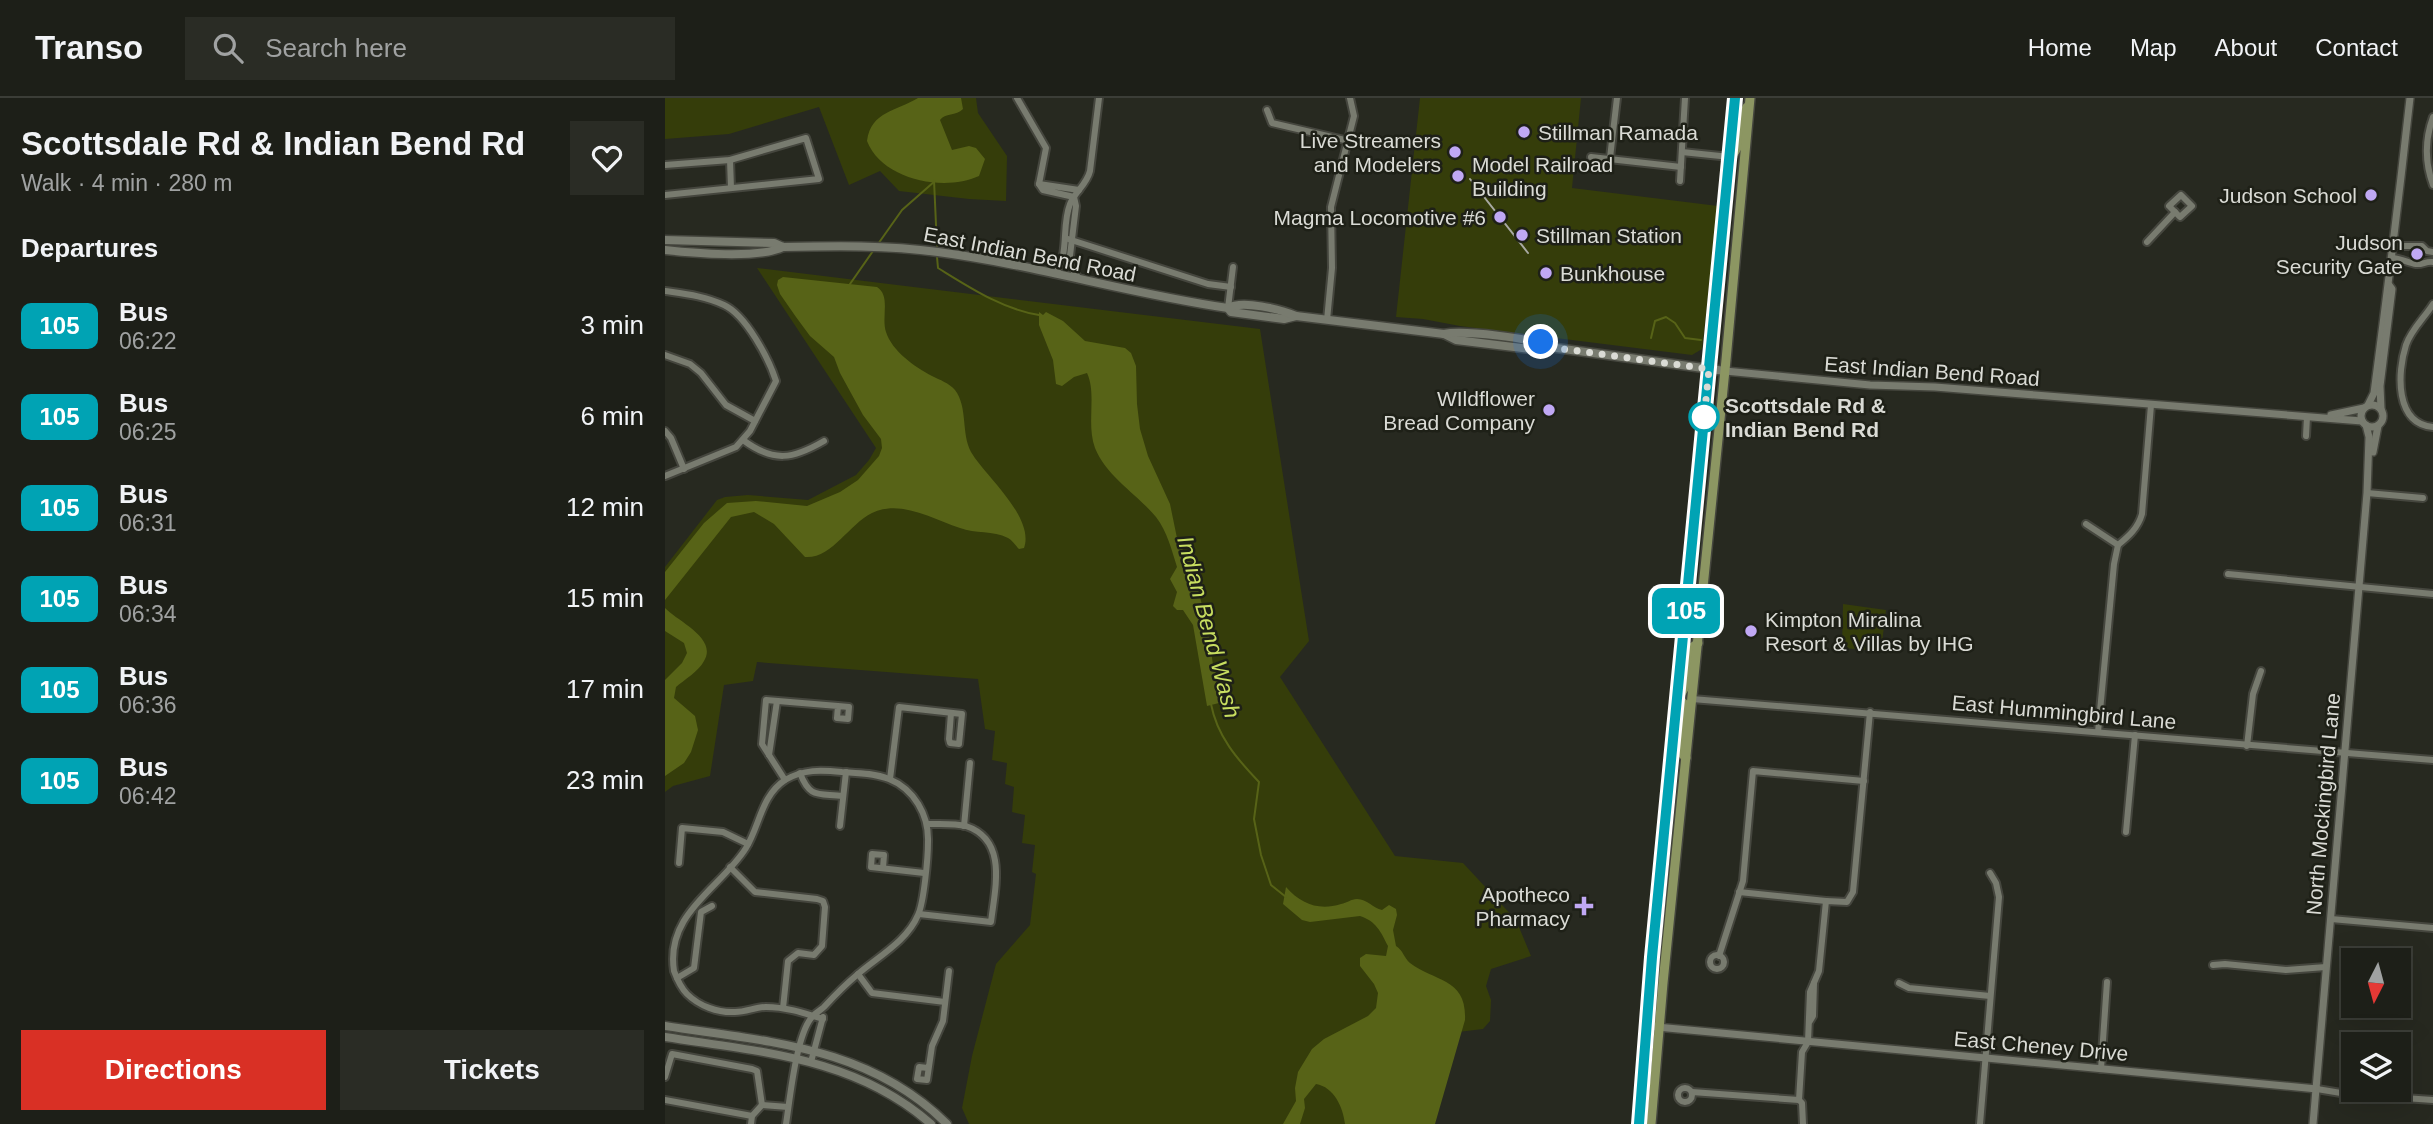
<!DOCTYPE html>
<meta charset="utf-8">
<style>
:root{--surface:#1d1f18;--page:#2a2c25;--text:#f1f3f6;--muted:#a0a2a2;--line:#3b3d37;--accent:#d93025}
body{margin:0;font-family:Helvetica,sans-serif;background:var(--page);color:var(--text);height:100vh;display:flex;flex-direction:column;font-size:26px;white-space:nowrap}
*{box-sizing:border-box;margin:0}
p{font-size:23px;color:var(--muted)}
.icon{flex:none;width:38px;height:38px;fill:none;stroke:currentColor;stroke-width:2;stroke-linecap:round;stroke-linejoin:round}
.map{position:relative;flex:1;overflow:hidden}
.drawer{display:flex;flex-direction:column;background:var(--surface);width:665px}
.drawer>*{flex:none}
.badge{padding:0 14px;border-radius:10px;font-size:24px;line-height:46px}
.needle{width:46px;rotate:186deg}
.fabs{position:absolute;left:1676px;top:850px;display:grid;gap:14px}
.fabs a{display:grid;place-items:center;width:70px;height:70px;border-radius:0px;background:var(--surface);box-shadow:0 7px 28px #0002,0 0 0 2px var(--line);font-size:35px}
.you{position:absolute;width:35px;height:35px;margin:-18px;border:5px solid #fff;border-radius:50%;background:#1a73e8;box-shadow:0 0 0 10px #1a73e833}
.map>.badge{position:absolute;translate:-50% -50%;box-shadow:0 0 0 4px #fff}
h2{padding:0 21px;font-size:26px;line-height:63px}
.round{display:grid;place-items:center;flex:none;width:74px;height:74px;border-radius:0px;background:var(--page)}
.headline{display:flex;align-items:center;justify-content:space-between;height:119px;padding:0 21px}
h1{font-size:33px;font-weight:600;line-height:52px}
.primary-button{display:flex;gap:14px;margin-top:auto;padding:14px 21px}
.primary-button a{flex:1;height:80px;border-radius:0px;background:var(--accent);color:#fff;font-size:28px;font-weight:600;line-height:80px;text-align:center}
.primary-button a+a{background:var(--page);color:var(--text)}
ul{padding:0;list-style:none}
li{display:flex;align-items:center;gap:21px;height:91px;padding:0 21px}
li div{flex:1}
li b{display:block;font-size:26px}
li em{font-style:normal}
li .badge{min-width:77px;font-weight:700;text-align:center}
header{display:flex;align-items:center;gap:42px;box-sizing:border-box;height:98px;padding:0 35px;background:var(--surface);border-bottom:2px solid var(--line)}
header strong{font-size:33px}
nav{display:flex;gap:38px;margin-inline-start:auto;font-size:24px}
.search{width:490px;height:63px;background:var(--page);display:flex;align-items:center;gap:18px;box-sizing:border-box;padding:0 24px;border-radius:0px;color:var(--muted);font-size:26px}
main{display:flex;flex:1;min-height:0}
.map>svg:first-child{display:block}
.green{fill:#353d0a}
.water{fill:#576317}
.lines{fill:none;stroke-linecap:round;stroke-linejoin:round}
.stream{stroke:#576317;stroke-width:2}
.minor-casing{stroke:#45463e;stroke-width:10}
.tertiary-casing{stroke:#45463e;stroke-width:10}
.secondary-casing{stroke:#45463e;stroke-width:11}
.primary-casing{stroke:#45463e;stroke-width:12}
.minor{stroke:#787b6f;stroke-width:6}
.tertiary{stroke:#787b6f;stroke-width:7}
.secondary{stroke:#787b6f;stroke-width:8}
.primary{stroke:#8c9662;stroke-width:9}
.rail{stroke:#a8a9a3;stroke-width:2}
.line-casing{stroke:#fff;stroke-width:16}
.line{stroke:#00a3b4;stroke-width:10}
.walk{stroke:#dadbd5;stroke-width:7;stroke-dasharray:0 12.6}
.poi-dot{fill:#c0a8f4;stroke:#1e2017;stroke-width:2.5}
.stop-dot{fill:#fff;stroke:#00a3b4;stroke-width:3.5}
.labels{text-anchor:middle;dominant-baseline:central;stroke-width:5;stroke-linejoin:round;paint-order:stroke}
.poi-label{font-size:21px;fill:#dadbd5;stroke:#1e2017;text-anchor:end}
.street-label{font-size:21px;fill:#dadbd5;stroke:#1e2017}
.stop-label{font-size:21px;font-weight:bold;fill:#dadbd5;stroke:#1e2017;text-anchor:start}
.water-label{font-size:23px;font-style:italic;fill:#c8de60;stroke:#1e2017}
</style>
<header>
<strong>Transo</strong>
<div class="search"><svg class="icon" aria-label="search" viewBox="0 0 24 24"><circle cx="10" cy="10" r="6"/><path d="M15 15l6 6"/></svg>Search here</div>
<nav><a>Home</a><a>Map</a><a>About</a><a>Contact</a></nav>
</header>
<main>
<section class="drawer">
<div class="headline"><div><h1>Scottsdale Rd &amp; Indian Bend Rd</h1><p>Walk · 4 min · 280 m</p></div><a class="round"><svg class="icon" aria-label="heart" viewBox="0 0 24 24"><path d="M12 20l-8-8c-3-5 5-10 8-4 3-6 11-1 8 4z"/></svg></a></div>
<h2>Departures</h2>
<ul>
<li><span class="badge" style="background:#00a3b4;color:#fff">105</span><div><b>Bus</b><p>06:22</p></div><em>3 min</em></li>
<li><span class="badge" style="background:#00a3b4;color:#fff">105</span><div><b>Bus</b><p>06:25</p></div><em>6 min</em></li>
<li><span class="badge" style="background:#00a3b4;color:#fff">105</span><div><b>Bus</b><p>06:31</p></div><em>12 min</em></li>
<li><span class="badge" style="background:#00a3b4;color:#fff">105</span><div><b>Bus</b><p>06:34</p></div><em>15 min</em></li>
<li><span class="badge" style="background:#00a3b4;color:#fff">105</span><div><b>Bus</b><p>06:36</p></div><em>17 min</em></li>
<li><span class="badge" style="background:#00a3b4;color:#fff">105</span><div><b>Bus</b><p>06:42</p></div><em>23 min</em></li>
</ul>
<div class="primary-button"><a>Directions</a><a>Tickets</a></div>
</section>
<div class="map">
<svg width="1768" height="1026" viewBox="0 0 1768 1026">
<rect width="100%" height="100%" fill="#272920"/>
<g class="green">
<polygon points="0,0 311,0 313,15 342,58 341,103 304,101 234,93 215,73 184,87 154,9 64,36 0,41"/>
<polygon points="755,0 916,0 907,90 1053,108 1037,251 1027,257 795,228 758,221 731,219"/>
<polygon points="92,170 595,231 644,543 615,579 730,758 798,765 851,822 866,858 826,871 821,888 826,902 825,923 818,931 727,942 689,1026 304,1026 297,1010 307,958 331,866 365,827 371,776 367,774 370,747 357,745 360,717 347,714 349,689 340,686 342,665 327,662 330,633 320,631 313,581 92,564 88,583 59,587 45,678 8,688 0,694 0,469 52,402 60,399 83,397 143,402 191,377 204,362 211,350"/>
<polygon points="1178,506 1221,512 1216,553 1177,550"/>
</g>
<g class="water">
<path d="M253,0H296L298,11C291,18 280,15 275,22L287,52L304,48L311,50L320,61L314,78C279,94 217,82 202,43C206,13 232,13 253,0Z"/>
<path d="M118,179L212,189C226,198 216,219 221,234C227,253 250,269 267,278C275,282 284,285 290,292C303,309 296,335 306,354C320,378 370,419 359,450L354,451C350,447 347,442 343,440C328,432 310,436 295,430C267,421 236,401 207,415C184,426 167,461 140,459L109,426L89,414L66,419L0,502V474L39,425L62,405L91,403L142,408L175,394L193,382L214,358L217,350L216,341L198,317L175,275L169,259L145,238L131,219L115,196L112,187L113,182Z"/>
<path d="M374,214L378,217L381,214L398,223L420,243L460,250L466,255L471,268L472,306L475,331L483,358L505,406L512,440L529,475L543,531L548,567L556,589L554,605L542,608L528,527L518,512H512L508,508L512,494L505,481L512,469C507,453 502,433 491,419C472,396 441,378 430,350C421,326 432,296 422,275L409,279L397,288L391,286L388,262L374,227Z"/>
<path d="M0,510C12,523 53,540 39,563C34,573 19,582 11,589L9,600L30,618L33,632L26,654L19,665L0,678V582L17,565L22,555L19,545L0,533Z"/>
<path d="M621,789C636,806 654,813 676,806C682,805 686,801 692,801C702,801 708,810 717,812L724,807L731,811L732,817L728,832L731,848C738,852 739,860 745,865C770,884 802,880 800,922L770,1026H680C678,1009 669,989 651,986L639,1001L640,1010L635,1026H618L631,1003L630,990L633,974L647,951L659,941L703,918L711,910L713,895L709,886L695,868V860L701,856L721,858L723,848C716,834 711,823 695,818L645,824L637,822L618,806Z"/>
</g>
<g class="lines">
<g class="stream">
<polyline points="269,82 272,149"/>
<polyline points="213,146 237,112 270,83"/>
<path d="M272,159L273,170C304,189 337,211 374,217"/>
<polyline points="185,186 208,153"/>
<polyline points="986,240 990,223 1001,219 1010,225 1020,240 1036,242"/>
<path d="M546,606C552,638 572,661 594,684L589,721L596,757L606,787L621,799"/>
</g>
<defs>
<g id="minor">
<polyline points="352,0 381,50 374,86"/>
<polyline points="602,12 607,25 684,43"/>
<path d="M1768,19C1760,41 1760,65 1768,87"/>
<polyline points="1017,54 1065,59"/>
<polyline points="926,59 1016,69"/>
<polyline points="945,60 952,0"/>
<polyline points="65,62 66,90"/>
<polyline points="0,67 65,62 141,40 154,81 0,97"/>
<polyline points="1015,83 1020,0"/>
<polygon points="1516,97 1527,108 1515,119 1504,108"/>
<polyline points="409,99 411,108 404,166 414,181"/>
<polyline points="409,99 378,92 374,86 414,92"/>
<polyline points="400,140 543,186 566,189"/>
<polyline points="1482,144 1510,114"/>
<polyline points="1729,148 1757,148 1762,153 1768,154"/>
<path d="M1728,160C1737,161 1744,165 1751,166C1757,167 1761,163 1768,164"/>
<path d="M390,176C405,156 396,129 405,106C410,94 422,86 425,73L434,0"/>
<path d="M0,193C21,196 40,198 59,207C81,217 104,261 111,283L85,333L71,349L0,378"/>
<path d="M1768,206C1760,219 1746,232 1741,247C1732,275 1730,326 1768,329"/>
<polyline points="563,210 568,169"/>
<polyline points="662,222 667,170 666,109 689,18 685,0"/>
<polyline points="0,257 25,266 36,275 61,307 90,323"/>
<polyline points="0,333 6,340 19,371"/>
<polyline points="1641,338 1642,319"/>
<path d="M78,342C109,365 128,361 159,343"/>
<polyline points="1702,395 1758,400"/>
<polyline points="1421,426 1453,447"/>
<polyline points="1563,476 1768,496"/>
<polyline points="1027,601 1768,662"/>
<path d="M1433,634L1449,466L1453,447C1464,438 1473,430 1477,416L1486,307"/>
<polyline points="1582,648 1588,596 1596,573"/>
<polyline points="104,657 112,603"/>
<path d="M135,675C145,701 153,695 178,698"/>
<polyline points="225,681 234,609 297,616 294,646 285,645 284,641 286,615"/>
<polyline points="120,682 97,646 101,602 173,608 184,609 183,621 172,620 173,608"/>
<polyline points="175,728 181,674"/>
<polyline points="299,728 305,665"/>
<polyline points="1461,734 1470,637"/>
<polyline points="14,765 17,730 58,734 83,746"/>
<polyline points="65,769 90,794 152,801 158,803 160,809 157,848 149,857 133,855 123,863 118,910"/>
<polyline points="218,770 219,757 207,756 206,769 259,775"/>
<polyline points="1074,794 1161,803"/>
<path d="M254,816L326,824C330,790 343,742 301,728C289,725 274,726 262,726"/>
<polyline points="1666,821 1768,830"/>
<circle cx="1052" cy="864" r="7"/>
<polyline points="1054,858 1078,783 1088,673 1199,683"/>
<polyline points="1548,867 1560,866 1621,872 1661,869"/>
<polyline points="193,876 207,895 280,904"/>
<polyline points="12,880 29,870 36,814 47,808"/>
<polyline points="1234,885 1244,890 1325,898"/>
<polyline points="1145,923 1148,918 1149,885"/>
<polyline points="146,964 158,919"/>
<polyline points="263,970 254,969 252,981 262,982 267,948 278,923 284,873"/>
<polyline points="1436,971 1442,884"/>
<polyline points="0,979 7,956 87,971 92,973 97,1007"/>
<circle cx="1020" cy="997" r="7"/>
<polyline points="1652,991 1682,996 1768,1002"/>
<polyline points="1027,994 1134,1002"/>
<polyline points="0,1002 87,1018"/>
<polyline points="97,1007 123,1009"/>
<polyline points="86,1026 87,1018 97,1007"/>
<path d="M121,1026C125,1001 131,937 147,919C150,915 156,912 159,909C170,897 181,886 193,876C214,858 242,843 253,817C259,804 263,759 263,744C264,717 249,691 224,681C209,675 192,675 177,674C156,672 139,671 120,682C96,698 95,727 81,750C56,790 0,815 9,873C12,881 16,890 22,896C34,908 53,915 70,914C81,914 91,909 101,909C121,909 139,915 158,921"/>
<polyline points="1138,1026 1137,1005 1134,1002 1137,954 1143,944 1145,894 1154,873 1161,803 1182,804 1188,794 1205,614"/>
<polyline points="1315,1026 1334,799 1331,785 1325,775"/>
</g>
<g id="tertiary">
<polyline points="1060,273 1205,287 1270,289 1697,323"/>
<circle cx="1707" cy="318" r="11"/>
<path d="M1703,307L1709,295C1722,197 1734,99 1745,0"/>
<polyline points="1716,311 1715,288 1727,191 1724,187"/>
<polyline points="1666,317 1699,310"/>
<polyline points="1708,354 1713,328"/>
<polyline points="981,928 1652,991"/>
<polyline points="1648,1026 1702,395 1704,339 1701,327"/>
</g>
<g id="secondary">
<path d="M0,142L109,145L118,149C170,148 221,147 273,154C371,167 465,196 563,210L566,214L619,221L631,218"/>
<path d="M0,152C27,155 94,161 118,149"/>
<path d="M563,210C577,202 615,211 631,218L779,236L791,242L873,252L884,249L1060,273"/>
<path d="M779,236C797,232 869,240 884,249"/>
<path d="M0,928C104,944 203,948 282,1026"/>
<path d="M0,939C95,954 190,959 266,1026"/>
</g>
<g id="primary">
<path d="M1065,59C1080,46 1073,25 1082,9"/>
<polyline points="1013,599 1019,606 1015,653 1021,660"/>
<path d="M1013,599C1025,587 1024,568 1025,551L1033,545"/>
<polyline points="974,1026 981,928 1070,0"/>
<polyline points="986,1026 998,885 1061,262 1085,0"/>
</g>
</defs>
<use href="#minor" class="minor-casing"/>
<use href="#tertiary" class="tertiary-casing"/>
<use href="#secondary" class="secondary-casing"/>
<use href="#primary" class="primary-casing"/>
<use href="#minor" class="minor"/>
<use href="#tertiary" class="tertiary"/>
<use href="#secondary" class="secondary"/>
<use href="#primary" class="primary"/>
<polyline class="rail" points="805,81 863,155"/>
</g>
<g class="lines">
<defs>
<polyline id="line" points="974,1026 987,859 1070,0"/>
</defs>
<use href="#line" class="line-casing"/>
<use href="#line" class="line"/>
<polyline class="walk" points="876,244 884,249 1044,271 1039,322 1039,319"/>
</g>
<g class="poi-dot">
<circle cx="859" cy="34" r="7"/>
<circle cx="790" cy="54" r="7"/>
<circle cx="793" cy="78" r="7"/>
<circle cx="1706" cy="97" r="7"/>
<circle cx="835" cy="119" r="7"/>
<circle cx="857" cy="137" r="7"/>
<circle cx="1752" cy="156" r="7"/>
<circle cx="881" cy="175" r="7"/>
<circle cx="884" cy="312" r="7"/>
<circle cx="1086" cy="533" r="7"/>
<path d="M915.5 797.5h7v7h7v7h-7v7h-7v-7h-7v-7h7z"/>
</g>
<circle class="stop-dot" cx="1039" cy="319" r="14"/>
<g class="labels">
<g class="poi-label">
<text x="873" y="34" text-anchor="start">Stillman Ramada</text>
<text x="776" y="42">Live Streamers<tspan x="776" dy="24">and Modelers</tspan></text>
<text x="807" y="66" text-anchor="start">Model Railroad<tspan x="807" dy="24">Building</tspan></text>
<text x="1692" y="97">Judson School</text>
<text x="821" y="119">Magma Locomotive #6</text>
<text x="871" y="137" text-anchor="start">Stillman Station</text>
<text x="1738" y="144">Judson<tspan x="1738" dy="24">Security Gate</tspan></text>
<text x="895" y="175" text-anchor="start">Bunkhouse</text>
<text x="870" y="300">WIldflower<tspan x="870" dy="24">Bread Company</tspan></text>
<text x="1100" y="521" text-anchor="start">Kimpton Miralina<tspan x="1100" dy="24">Resort &amp; Villas by IHG</tspan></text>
<text x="905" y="796">Apotheco<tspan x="905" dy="24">Pharmacy</tspan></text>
</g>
<g class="street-label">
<text transform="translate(365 156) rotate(11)">East Indian Bend Road</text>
<text transform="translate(1267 273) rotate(4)">East Indian Bend Road</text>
<text transform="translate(1399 614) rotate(5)">East Hummingbird Lane</text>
<text transform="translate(1658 706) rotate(-85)">North Mockingbird Lane</text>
<text transform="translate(1376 948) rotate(5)">East Cheney Drive</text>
</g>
<g class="stop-label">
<text x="1060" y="307">Scottsdale Rd &amp;<tspan x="1060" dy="24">Indian Bend Rd</tspan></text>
</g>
<g class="water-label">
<text transform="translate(544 529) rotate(75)">Indian Bend Wash</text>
</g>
</g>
</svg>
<div class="fabs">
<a><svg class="needle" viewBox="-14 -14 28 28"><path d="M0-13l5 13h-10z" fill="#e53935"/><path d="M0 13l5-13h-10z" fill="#a0a2a2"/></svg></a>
<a><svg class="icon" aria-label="layers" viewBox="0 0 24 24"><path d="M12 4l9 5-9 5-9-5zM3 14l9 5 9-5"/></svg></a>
</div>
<div class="you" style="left:876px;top:244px"></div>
<b class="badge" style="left:1021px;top:513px;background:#00a3b4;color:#fff">105</b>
</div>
</main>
